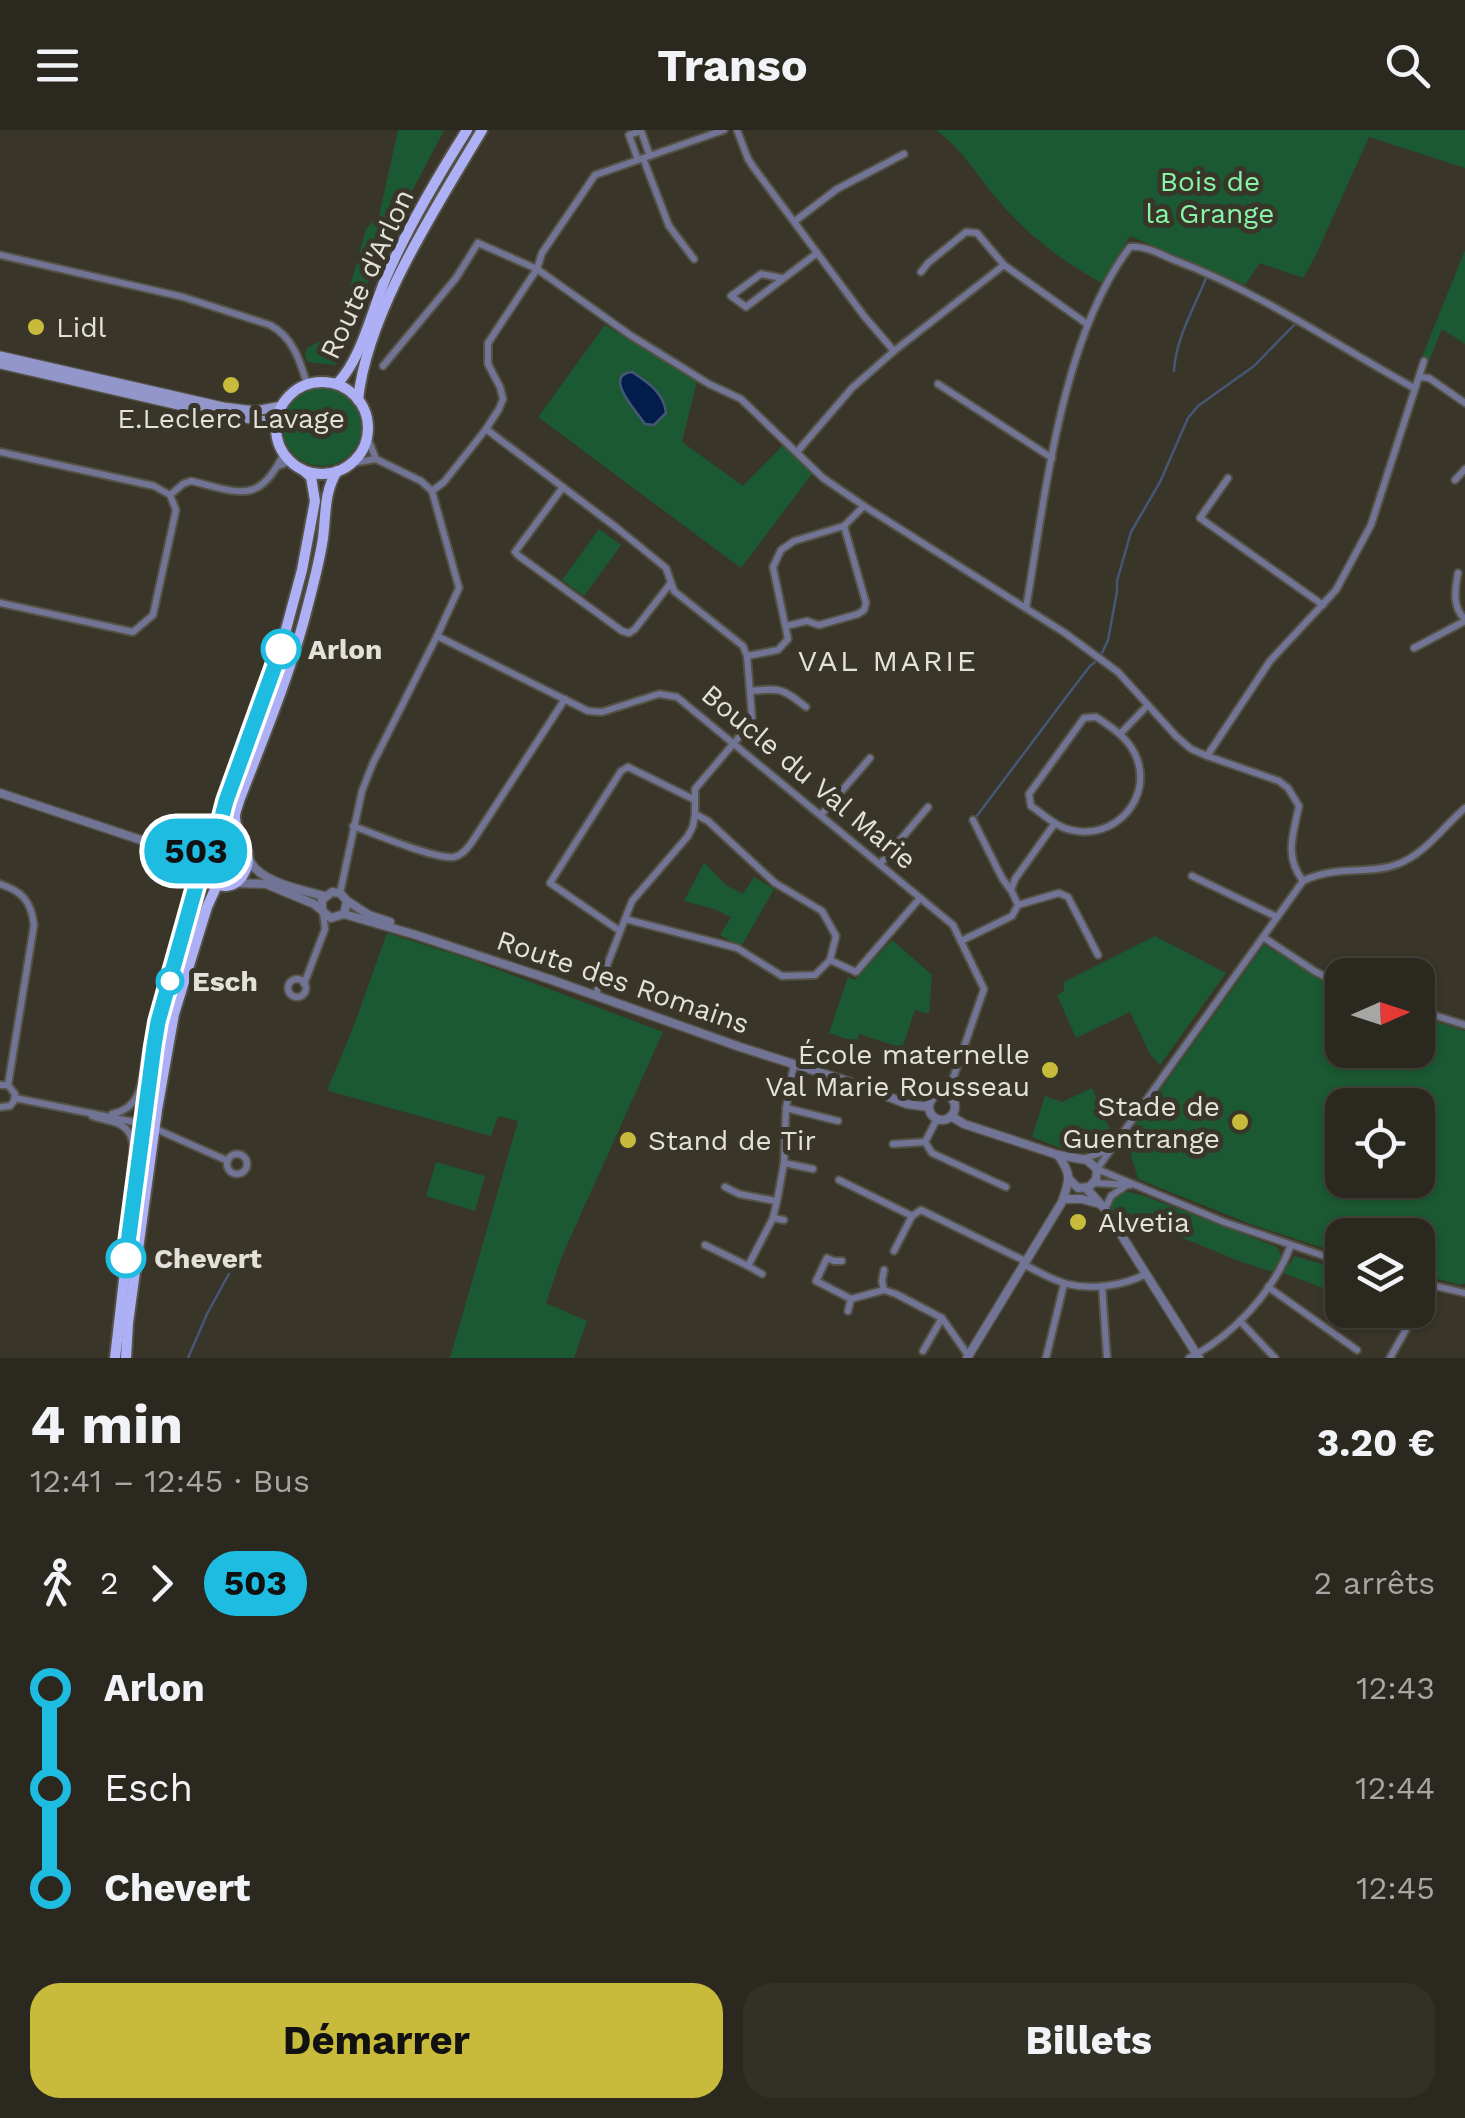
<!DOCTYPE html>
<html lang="fr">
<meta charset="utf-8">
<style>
:root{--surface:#2b281f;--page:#333028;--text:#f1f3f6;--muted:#a6a6a4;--line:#47443d;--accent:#c8bb3b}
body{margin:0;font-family:"Work Sans",sans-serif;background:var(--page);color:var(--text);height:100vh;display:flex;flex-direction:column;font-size:38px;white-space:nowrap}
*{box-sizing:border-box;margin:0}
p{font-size:32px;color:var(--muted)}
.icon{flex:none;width:55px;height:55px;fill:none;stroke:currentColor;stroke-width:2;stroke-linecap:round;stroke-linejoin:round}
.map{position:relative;height:1228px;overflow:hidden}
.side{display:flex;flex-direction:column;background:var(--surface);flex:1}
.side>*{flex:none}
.badge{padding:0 20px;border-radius:32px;font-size:35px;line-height:65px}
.needle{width:65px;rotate:87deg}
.controls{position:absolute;left:1325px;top:828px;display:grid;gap:20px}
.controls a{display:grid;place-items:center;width:110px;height:110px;border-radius:20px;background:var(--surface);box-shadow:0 2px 8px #0004,0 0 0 2px var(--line);font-size:50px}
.map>.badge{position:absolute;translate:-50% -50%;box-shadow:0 0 0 5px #fff}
.legs{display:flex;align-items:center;gap:15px;height:110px;padding:0 30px;font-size:32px}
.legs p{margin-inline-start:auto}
.overview{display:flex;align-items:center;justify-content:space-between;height:170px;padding:0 30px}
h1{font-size:55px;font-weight:700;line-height:75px}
.button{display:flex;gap:20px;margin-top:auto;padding:20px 30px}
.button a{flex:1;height:115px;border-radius:30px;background:var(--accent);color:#111;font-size:40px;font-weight:700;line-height:115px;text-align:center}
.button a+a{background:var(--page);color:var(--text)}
ul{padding:0 30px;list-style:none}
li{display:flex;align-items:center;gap:35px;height:100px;font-size:38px}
li i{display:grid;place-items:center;width:15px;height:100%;margin:0 12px;background:currentColor}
li i::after{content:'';width:25px;height:25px;margin:-12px;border:8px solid;border-radius:50%;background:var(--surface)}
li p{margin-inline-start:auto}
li:first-child i{background:linear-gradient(#0000 50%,currentColor 0)}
li:last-child i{background:linear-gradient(currentColor 50%,#0000 0)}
header{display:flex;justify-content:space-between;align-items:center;height:130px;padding:0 30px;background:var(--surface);font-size:45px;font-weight:700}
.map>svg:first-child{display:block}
.green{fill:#1b5932;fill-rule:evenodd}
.water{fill:#021c4b;stroke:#465776;stroke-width:2.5}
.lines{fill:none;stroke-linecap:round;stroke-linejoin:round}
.stream{stroke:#465776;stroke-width:2.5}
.minor-casing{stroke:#545145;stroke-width:10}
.tertiary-casing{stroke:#545145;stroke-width:11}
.secondary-casing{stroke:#545145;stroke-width:12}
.primary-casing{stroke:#545145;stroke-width:14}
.minor{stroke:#727495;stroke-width:6}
.tertiary{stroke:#727495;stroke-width:8}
.secondary{stroke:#9396cb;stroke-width:9}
.primary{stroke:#adb0f5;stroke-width:10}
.line-1-casing{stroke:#fff;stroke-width:22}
.line-1{stroke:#1fbce1;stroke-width:15}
.poi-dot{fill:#c8bb3b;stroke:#393529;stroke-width:4}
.stop-1-dot{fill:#fff;stroke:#1fbce1;stroke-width:5}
.labels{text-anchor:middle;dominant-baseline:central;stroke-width:10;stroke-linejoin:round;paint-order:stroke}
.park-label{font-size:28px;fill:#87f4a8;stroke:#393529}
.street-label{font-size:28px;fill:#e3e1d9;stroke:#393529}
.poi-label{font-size:28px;fill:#e3e1d9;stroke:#393529;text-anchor:start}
.stop-label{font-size:28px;font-weight:bold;fill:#e3e1d9;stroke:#393529;text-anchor:start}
.neighbourhood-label{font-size:30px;letter-spacing:2.5px;fill:#e3e1d9;stroke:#393529}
</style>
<header><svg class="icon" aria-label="menu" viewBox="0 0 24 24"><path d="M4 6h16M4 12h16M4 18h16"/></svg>Transo<svg class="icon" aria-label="search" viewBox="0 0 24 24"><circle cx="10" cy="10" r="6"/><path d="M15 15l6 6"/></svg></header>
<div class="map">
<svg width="1465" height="1228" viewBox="0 0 1465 1228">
<rect width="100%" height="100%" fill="#393529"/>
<g class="green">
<polygon points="398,0 444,0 384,115 343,211 336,235 307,232 305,224 307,218 329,206 342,185 366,99 379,86"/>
<path d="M936,0H1465V38L1369,7L1315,127L1303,148L1260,133L1245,155L1130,106L1102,153C1063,132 1026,104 998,70C977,45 963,20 936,0Z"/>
<polygon points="1465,120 1465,214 1442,199 1426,238 1420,232"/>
<polygon points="605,195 697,251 682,312 743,356 783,315 812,344 741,438 538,287"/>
<circle cx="322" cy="296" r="40"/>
<polygon points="599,399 621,415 584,466 562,450"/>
<circle cx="222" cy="729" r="22"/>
<polygon points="704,733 726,755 743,764 754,747 774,759 741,817 720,805 731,787 714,779 684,771"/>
<polygon points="387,803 467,828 663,902 562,1126 546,1173 587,1191 574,1228 450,1228 518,991 498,986 491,1006 329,961 328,958 355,893"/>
<polygon points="1155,806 1226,843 1160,935 1150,924 1130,882 1076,908 1057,865 1064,861 1064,852"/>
<polygon points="892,810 932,845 929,884 915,880 902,918 859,904 856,912 829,903 848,847 855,850"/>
<path d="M1264,815L1342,861V920H1418V886L1465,901V1153L1461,1155L1418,1144V1105H1342V1124L1253,1095L1138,1049L1126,1008ZM1342,975H1418V1050H1342Z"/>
<path d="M1092,958L1112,1004C1084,1033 1065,1019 1032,1007L1045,966L1062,972Z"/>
<polygon points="436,1032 485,1046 475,1081 426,1066"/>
<polygon points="1128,1062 1142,1065 1277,1117 1281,1126 1273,1142 1239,1131 1129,1086 1121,1092 1112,1079 1111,1070 1120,1063"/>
<polygon points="1295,1126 1342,1140 1342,1165 1283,1143"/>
</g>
<path class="water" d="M632,242C647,252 664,262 666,283L654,295L645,294C637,282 602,245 632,242Z"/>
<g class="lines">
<g class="stream">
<path d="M1174,241C1176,207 1194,179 1206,148"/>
<polyline points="1102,523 1108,510 1117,462 1117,451 1131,402 1160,352 1188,288 1198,276 1254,236 1294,195"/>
<polyline points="976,687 1070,562 1090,536 1095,532"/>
<polyline points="188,1228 207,1184 237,1129"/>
</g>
<defs>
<g id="minor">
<polyline points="737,0 748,29 754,38 864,186 894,221"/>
<polyline points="643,28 669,96 694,129"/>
<polyline points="638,30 629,5 641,1 650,26"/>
<polyline points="795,91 837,59 904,24"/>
<path d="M0,125L183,167L270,195C293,207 300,231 307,254"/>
<polyline points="921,142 928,133 966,102 977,103 1004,135 1087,194"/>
<polyline points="782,148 761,144 731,166 746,177 817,123"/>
<path d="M383,236L456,148L478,113L537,139L630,205L709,254L741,269L823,348L864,376L1065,503L1118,542L1176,606L1191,619L1207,626L1279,651L1288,658L1299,676C1293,705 1284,726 1303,751"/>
<polyline points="1419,247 1429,248 1465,273"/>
<polyline points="938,254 1052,328"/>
<polyline points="486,299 617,398 666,438 674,461 743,516 747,526 752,587 750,594 695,659 695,684 693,696 688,706 632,771 595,866"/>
<polyline points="367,307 376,329"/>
<polyline points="0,322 154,356 170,365 176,380 153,485 133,502 0,473"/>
<polyline points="797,322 852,258 894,221 1004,135"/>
<polyline points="278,336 291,331"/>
<polyline points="1228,348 1200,388 1323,475"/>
<polyline points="1455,350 1465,339"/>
<polyline points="563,357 515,422 519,426 622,501 629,503 635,499 670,454"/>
<polyline points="432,361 444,352 486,299 499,279 503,269 500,257 488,234 488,213 537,139 542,123 595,45 724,0"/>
<path d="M170,365L183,354L191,351C239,362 259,376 284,323"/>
<path d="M1458,443C1455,459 1452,478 1465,489"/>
<path d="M1026,478C1045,368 1061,207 1130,117C1144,115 1160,124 1174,130C1260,162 1334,214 1414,258"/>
<polyline points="786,496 807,491 819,495 858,484 864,480 866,473 844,396"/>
<polyline points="437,506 588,581 602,582 659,564 677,567 953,795 984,859 947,966"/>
<polyline points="1414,518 1465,491"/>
<polyline points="747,526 778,520 788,509 773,437 781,420 794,411 844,396 864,376"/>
<path d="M750,561C781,558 782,558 806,577"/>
<path d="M1096,587C1111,597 1127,607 1135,624C1155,667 1115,711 1071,700C1056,697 1043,684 1031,676L1029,664L1084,588Z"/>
<polyline points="1120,604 1148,575"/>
<polyline points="1207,626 1270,531 1336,460 1371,395 1424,231"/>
<polyline points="821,685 870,628"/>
<polyline points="973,690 1002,748 1010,759"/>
<path d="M353,696C373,703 436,730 454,727C463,725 467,718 472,712L565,569"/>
<polyline points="880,734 928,677"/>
<polyline points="1192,746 1277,787"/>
<path d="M0,754C22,761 31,771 34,795L8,955"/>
<polyline points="340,763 362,661 373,633 437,506 459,458 432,361 421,351 376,329 352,333"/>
<polyline points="1018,775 1059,763 1068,767 1098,825"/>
<polyline points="625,789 737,818 782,846 815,845 830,830 836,806 822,781 775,753 708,691 695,684"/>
<polyline points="620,801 550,753 621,641 628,637 693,669"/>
<polyline points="1263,807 1316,842 1342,855"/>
<polyline points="961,811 1012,786 1018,775 1011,760 1015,749 1055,693"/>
<polyline points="830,830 856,842 920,768"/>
<circle cx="297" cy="858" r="9"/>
<polyline points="304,854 325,799 323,782"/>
<polyline points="1418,880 1465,895"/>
<polyline points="0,955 8,955 15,964 14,971 10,976 0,977"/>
<polyline points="15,968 144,994"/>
<polyline points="786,978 838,991"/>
<path d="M112,984C155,975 136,926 156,896"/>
<path d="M92,986C100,989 109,990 117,993C141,1003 131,1028 131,1047"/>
<polyline points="156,999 228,1031"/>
<polyline points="925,1012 932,1023 1006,1057"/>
<polyline points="893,1014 925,1012 937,989"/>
<circle cx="237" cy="1034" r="10"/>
<polyline points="1083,1029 1109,1020"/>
<polyline points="784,1033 813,1039"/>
<polyline points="839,1050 912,1086"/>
<polyline points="1094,1053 1130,1055"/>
<polyline points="725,1057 739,1064 776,1071"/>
<polyline points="1105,1079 1111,1066 1127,1055"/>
<polyline points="773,1088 784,1090"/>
<polyline points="705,1115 748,1136 773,1088 777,1071 784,1033 786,978 794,934"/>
<polyline points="894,1121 912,1086 921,1080 1025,1131"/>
<polyline points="842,1131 834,1131 827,1128 816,1151 851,1169 884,1160"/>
<path d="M1342,1132L1224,1092L1097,1039L1303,751C1334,735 1369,745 1398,734C1425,724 1443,697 1465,678"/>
<path d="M1023,1134C1037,1141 1052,1150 1067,1154C1092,1160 1123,1156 1146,1144"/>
<polyline points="748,1136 762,1144"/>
<polyline points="884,1140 882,1151 884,1160 896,1164 942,1188 968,1225"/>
<polyline points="1418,1152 1465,1163"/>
<polyline points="1102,1156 1107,1228"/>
<polyline points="1268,1157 1357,1220"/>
<polyline points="1418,1178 1426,1154"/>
<polyline points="848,1181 851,1169"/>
<polyline points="1240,1191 1275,1228"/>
<polyline points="923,1221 942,1188"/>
<polyline points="1046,1228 1064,1154"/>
<path d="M1189,1228C1233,1206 1274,1161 1291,1115"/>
<polyline points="1390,1228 1417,1180"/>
</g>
<g id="tertiary">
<polyline points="0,663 195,728"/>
<polyline points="172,717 199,714"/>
<path d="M250,731C260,752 302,760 324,766"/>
<polyline points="237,753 266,754 314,774 331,788 344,784 347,771 340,763 332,762 322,770 322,779"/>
<polyline points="349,772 369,785 390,792"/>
<polyline points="344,784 416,805 552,850 740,917 847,951 907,974 929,977"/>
<circle cx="942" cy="977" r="13"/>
<polyline points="951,986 964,994 1058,1025 1087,1030 1097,1039 1096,1050 1089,1057 1078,1058 1070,1050"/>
<polyline points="1086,1058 1105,1079 1199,1228"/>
<polyline points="1067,1069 1082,1069 1100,1074"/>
<path d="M967,1228L1062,1072C1070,1049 1072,1045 1058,1025"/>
</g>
<g id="secondary">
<polyline points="0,226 223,277 255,281 282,276"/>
<polyline points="0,234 222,285 266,291 277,297"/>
</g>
<g id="primary">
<circle cx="322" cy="298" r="46"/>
<path d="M337,254C363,227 372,178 388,143C410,93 438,46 467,0"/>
<path d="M358,270C367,182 437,76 482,0"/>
<polyline points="217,702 226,671 281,518 302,440 315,371 311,347 303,340"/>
<path d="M241,711C232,704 223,700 212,705C164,725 228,785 246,739C254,720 234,705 235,686C235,681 238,676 239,671C262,611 287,552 304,490C311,463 319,435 323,408C326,384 324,362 337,341"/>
<polyline points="115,1228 142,993 154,916 199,742"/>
<polyline points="126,1228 128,1193 157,980 174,884 207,777 217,755"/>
</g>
</defs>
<use href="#minor" class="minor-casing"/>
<use href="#tertiary" class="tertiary-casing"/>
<use href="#secondary" class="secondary-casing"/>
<use href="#primary" class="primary-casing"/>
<use href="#minor" class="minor"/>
<use href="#tertiary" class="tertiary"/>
<use href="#secondary" class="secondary"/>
<use href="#primary" class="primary"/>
</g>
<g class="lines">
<defs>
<polyline id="line-1" points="126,1128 154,916 158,892 198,749 196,721 207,706 218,702 226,671 281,519"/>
</defs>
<use href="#line-1" class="line-1-casing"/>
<use href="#line-1" class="line-1"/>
</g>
<g class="poi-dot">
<circle cx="36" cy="197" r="10"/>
<circle cx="231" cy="255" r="10"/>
<circle cx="1050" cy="940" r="10"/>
<circle cx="1240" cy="992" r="10"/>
<circle cx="628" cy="1010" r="10"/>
<circle cx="1078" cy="1092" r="10"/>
</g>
<g class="stop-1-dot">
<circle cx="281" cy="519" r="18"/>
<circle cx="170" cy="851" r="12"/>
<circle cx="126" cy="1128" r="18"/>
</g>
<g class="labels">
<g class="park-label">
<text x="1210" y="51">Bois de<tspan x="1210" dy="32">la Grange</tspan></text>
</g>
<g class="street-label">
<text transform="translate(367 144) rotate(-65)">Route d'Arlon</text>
<text transform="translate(809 647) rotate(40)">Boucle du Val Marie</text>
<text transform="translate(623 852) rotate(19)">Route des Romains</text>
</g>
<g class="poi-label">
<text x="56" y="197">Lidl</text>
<text x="231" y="288" text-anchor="middle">E.Leclerc Lavage</text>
<text x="1030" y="924" text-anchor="end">École maternelle<tspan x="1030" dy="32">Val Marie Rousseau</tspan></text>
<text x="1220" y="976" text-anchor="end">Stade de<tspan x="1220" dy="32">Guentrange</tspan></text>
<text x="648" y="1010">Stand de Tir</text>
<text x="1098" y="1092">Alvetia</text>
</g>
<g class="stop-label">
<text x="308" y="519">Arlon</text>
<text x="192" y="851">Esch</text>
<text x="154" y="1128">Chevert</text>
</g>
<g class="neighbourhood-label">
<text x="888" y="530">VAL MARIE</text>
</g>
</g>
</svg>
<div class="controls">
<a><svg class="needle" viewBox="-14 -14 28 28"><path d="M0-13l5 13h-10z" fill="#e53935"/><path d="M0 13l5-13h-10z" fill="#a6a6a4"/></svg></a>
<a><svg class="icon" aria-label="locate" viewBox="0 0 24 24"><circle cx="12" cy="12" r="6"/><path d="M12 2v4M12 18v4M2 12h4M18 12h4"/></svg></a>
<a><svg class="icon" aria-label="layers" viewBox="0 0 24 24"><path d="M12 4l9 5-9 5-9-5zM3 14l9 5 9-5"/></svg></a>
</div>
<b class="badge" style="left:196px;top:721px;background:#1fbce1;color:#111">503</b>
</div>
<section class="side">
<div class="overview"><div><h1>4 min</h1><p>12:41 – 12:45 · Bus</p></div><b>3.20 €</b></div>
<div class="legs"><svg class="icon" aria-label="walk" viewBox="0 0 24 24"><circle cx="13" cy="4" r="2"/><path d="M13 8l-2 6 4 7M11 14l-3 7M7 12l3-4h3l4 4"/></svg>2<svg class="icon" aria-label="forward" viewBox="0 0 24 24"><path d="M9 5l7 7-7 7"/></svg><b class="badge" style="background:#1fbce1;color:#111">503</b><p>2 arrêts</p></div>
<ul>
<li><i style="color:#1fbce1"></i><b>Arlon</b><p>12:43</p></li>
<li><i style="color:#1fbce1"></i><span>Esch</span><p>12:44</p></li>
<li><i style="color:#1fbce1"></i><b>Chevert</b><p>12:45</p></li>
</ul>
<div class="button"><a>Démarrer</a><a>Billets</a></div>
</section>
